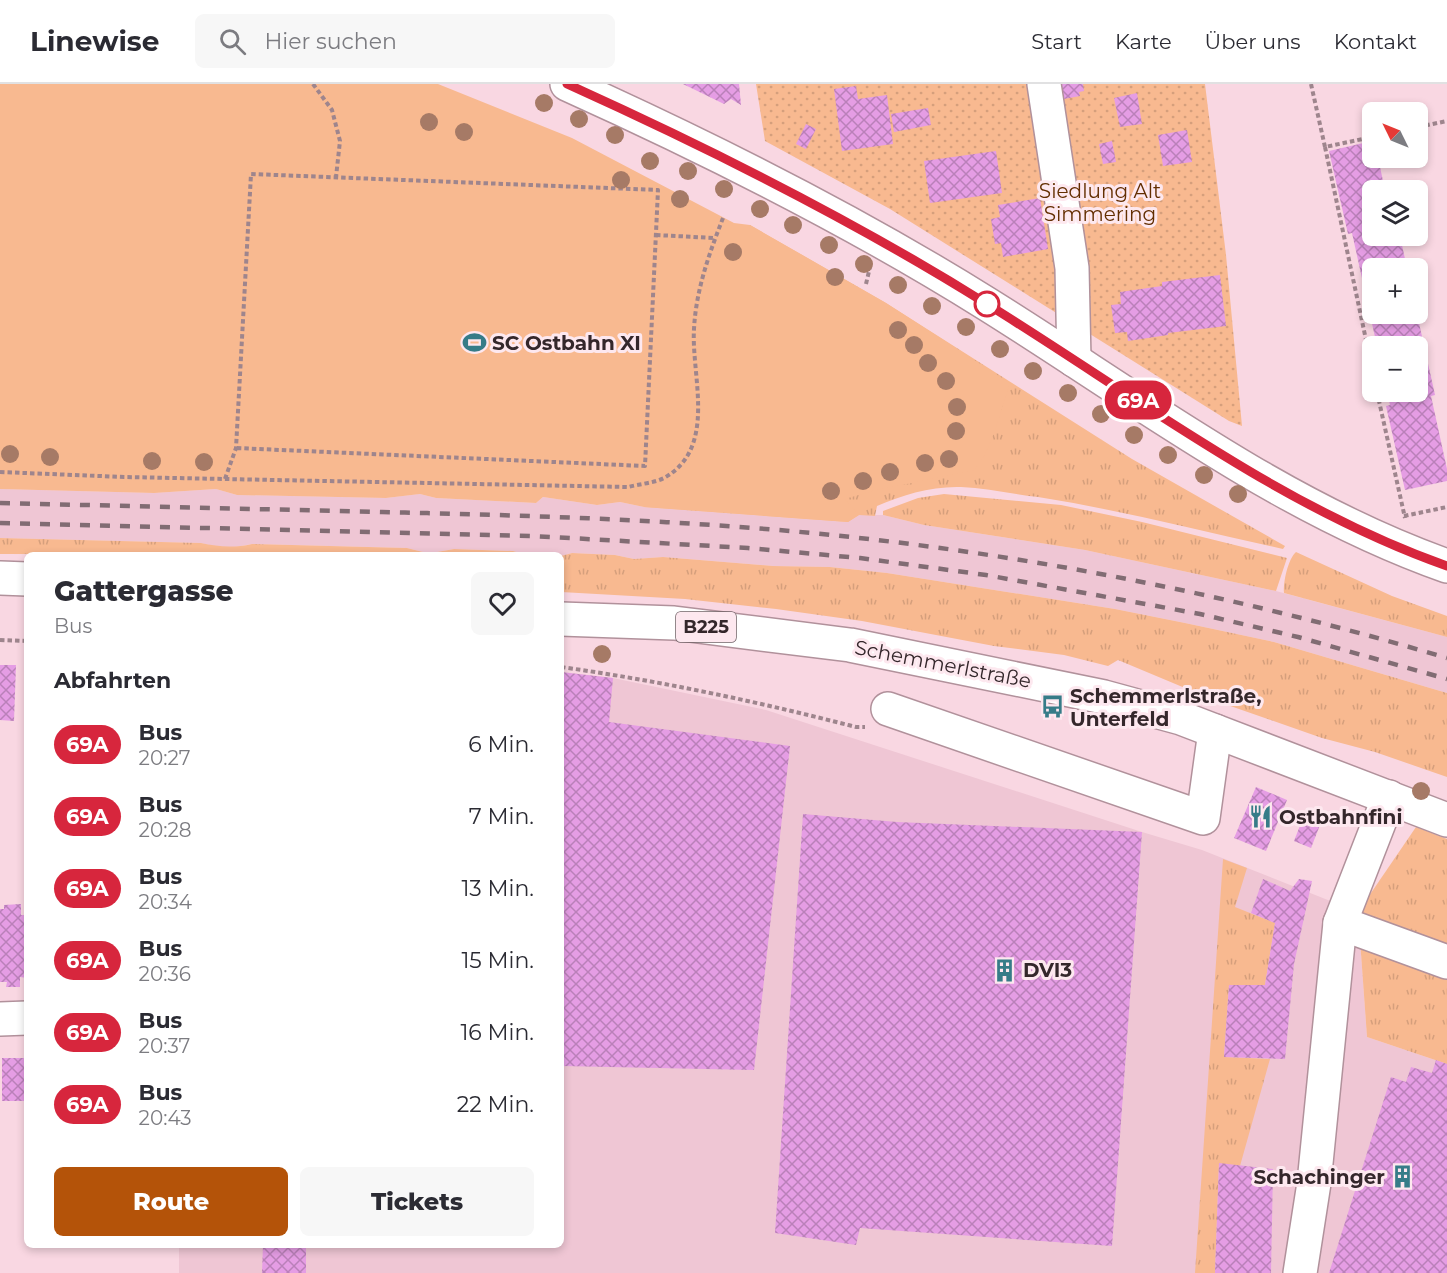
<!DOCTYPE html>
<html lang="de">
<meta charset="utf-8">
<style>
:root{--surface:#fff;--page:#f7f7f7;--text:#2b2b33;--muted:#7c7c81;--line:#e1e1e2;--accent:#b45309}
body{margin:0;font-family:Montserrat,sans-serif;background:var(--page);color:var(--text);height:100vh;display:flex;flex-direction:column;font-size:22px;white-space:nowrap}
*{box-sizing:border-box;margin:0}
p{font-size:20px;color:var(--muted)}
.icon{flex:none;width:33px;height:33px;fill:none;stroke:currentColor;stroke-width:2;stroke-linecap:round;stroke-linejoin:round}
.map{position:relative;flex:1;overflow:hidden}
.details{position:absolute;left:24px;top:468px;width:540px;height:696px;display:flex;flex-direction:column;background:var(--surface);border-radius:9px;box-shadow:0 3px 9px #0003}
.details>*{flex:none}
.badge{padding:0 12px;border-radius:20px;font-size:21px;line-height:39px}
.needle{width:39px;rotate:313deg}
.controls{position:absolute;left:1362px;top:18px;display:grid;gap:12px}
.controls a{display:grid;place-items:center;width:66px;height:66px;border-radius:9px;background:var(--surface);box-shadow:0 3px 9px #0003;font-size:30px}
.map>.badge{position:absolute;translate:-50% -50%;box-shadow:0 0 0 3px #fff}
h2{padding:0 30px;font-size:22px;line-height:54px}
.round{display:grid;place-items:center;flex:none;width:63px;height:63px;border-radius:9px;background:var(--page)}
.summary{display:flex;align-items:center;justify-content:space-between;height:102px;padding:0 30px}
h1{font-size:28px;font-weight:800;line-height:45px}
.cta{display:flex;gap:12px;margin-top:auto;padding:12px 30px}
.cta a{flex:1;height:69px;border-radius:9px;background:var(--accent);color:#fff;font-size:24px;font-weight:800;line-height:69px;text-align:center}
.cta a+a{background:var(--page);color:var(--text)}
ul{padding:0;list-style:none}
li{display:flex;align-items:center;gap:18px;height:72px;padding:0 30px}
li div{flex:1}
li b{display:block;font-size:22px}
li em{font-style:normal}
li .badge{min-width:66px;font-weight:700;text-align:center}
header{display:flex;align-items:center;gap:36px;box-sizing:border-box;height:84px;padding:0 30px;background:var(--surface);border-bottom:2px solid var(--line)}
header strong{font-size:28px}
nav{display:flex;gap:33px;margin-inline-start:auto;font-size:21px}
.search{width:420px;height:54px;background:var(--page);display:flex;align-items:center;gap:15px;box-sizing:border-box;padding:0 21px;border-radius:9px;color:var(--muted);font-size:22px}
.map>svg:first-child{display:block}
.built{fill:#efc6d4}
.grass{fill:url(#grass-tufts)}
.garden{fill:url(#garden-dots)}
.pitch{fill:#f8b990}
.building{fill:url(#building-cross-hatch)}
.lines{fill:none;stroke-linecap:round;stroke-linejoin:round}
.minor-casing{stroke:#b1919b;stroke-width:36}
.major-casing{stroke:#b1919b;stroke-width:36}
.path{stroke:#9e858d;stroke-width:4;stroke-dasharray:4.5 3;stroke-linecap:butt}
.minor{stroke:#fff;stroke-width:33}
.major{stroke:#fff;stroke-width:33}
.rail{stroke:#816c73;stroke-width:4.5;stroke-dasharray:10 10;stroke-linecap:butt}
.tree{fill:#a67a66}
.line-casing{stroke:#fff;stroke-width:14}
.line{stroke:#d7263d;stroke-width:9}
.stop-dot{fill:#fff;stroke:#d7263d;stroke-width:3}
.labels{text-anchor:middle;dominant-baseline:central;stroke-width:6;stroke-linejoin:round;paint-order:stroke}
.shield{fill:#fde8ef;stroke:#706166;stroke-width:1.5}
.shield-label{font-size:18px;font-weight:bold;fill:#34272b}
.park-label{font-size:20px;fill:#632e00;stroke:#fde8ef}
.poi-label{font-size:20px;font-weight:bold;fill:#34272b;stroke:#fde8ef;text-anchor:start}
.street-label{font-size:20px;fill:#34272b;stroke:#fde8ef}
</style>
<header>
<strong>Linewise</strong>
<div class="search"><svg class="icon" aria-label="search" viewBox="0 0 24 24"><circle cx="10" cy="10" r="6"/><path d="M15 15l6 6"/></svg>Hier suchen</div>
<nav><a>Start</a><a>Karte</a><a>Über uns</a><a>Kontakt</a></nav>
</header>
<div class="map">
<svg width="1447" height="1189" viewBox="0 0 1447 1189">
<defs>
<pattern id="grass-tufts" width="24" height="20" patternUnits="userSpaceOnUse" patternTransform="scale(1.5)"><rect width="24" height="20" fill="#f8b990"/><path d="M3 7l-1-3M5 7V3M7 7l1-3M15 17l-1-3M17 17v-4M19 17l1-3" fill="none" stroke="#d59f7c"/></pattern>
<pattern id="garden-dots" width="8" height="8" patternUnits="userSpaceOnUse" patternTransform="scale(1.5)"><rect width="8" height="8" fill="#f8b990"/><path d="M2 2h.1M6 6h.1" fill="none" stroke="#d59f7c" stroke-width="1.8" stroke-linecap="round"/></pattern>
<pattern id="building-cross-hatch" width="8" height="8" patternUnits="userSpaceOnUse" patternTransform="scale(1.5)"><rect width="8" height="8" fill="#e59de4"/><path d="M0 0l8 8M0 8l8-8" fill="none" stroke="#ba80b9"/></pattern>
</defs>
<rect width="100%" height="100%" fill="#f9d7e2"/>
<g class="built">
<polygon points="0,405 154,409 216,405 237,411 386,414 420,410 436,414 536,419 543,413 597,421 620,418 644,423 848,438 859,431 883,431 924,441 1085,466 1276,507 1447,553 1447,609 1274,558 1185,539 1115,525 887,489 830,483 773,482 663,473 634,475 615,471 572,469 561,472 527,471 513,467 454,465 437,468 423,468 407,464 252,460 235,463 218,463 201,459 0,454"/>
<polygon points="561,588 613,594 766,626 1142,748 1202,766 1358,828 1367,953 1447,980 1447,1189 179,1189 179,1161 561,1161"/>
</g>
<g class="grass">
<path d="M750,141L886,219L1132,375L1285,462L1283,465C1201,447 1120,426 1038,413C1012,410 986,404 961,403C932,402 902,411 877,422L875,432L859,431L848,438L644,423Z"/>
<polygon points="944,410 1061,421 1142,438 1287,474 1276,507 1085,466 924,441 883,431 883,427 918,414"/>
<path d="M0,454L201,459C219,463 234,464 252,460L407,464L423,468H437L454,465L513,467L527,471L0,470Z"/>
<path d="M1296,468L1392,512L1447,532V553L1284,509C1283,498 1288,475 1296,468Z"/>
<polygon points="572,469 615,471 634,475 663,473 773,482 830,483 887,489 1115,525 1185,539 1274,558 1447,609 1447,693 1375,668 1322,654 1216,617 1118,576 1108,582 1064,571 994,562 862,537 776,525 685,515 561,508 561,472"/>
<polygon points="1416,743 1447,755 1447,980 1367,953 1358,828"/>
<polygon points="1223,775 1247,784 1235,823 1275,839 1265,901 1229,901 1224,973 1270,975 1240,1082 1219,1080 1215,1189 1195,1189"/>
</g>
<polygon class="garden" points="756,0 1205,0 1226,171 1242,342 1229,337 890,125 765,57"/>
<path class="pitch" d="M0,0H438L572,54L734,139L750,141L886,219L1010,299C1003,320 989,376 972,387L872,407L845,415L859,431L848,438L644,423L620,418L597,421L543,413L536,419L436,414L420,410L386,414L237,411L216,405L154,409L0,405Z"/>
<g class="building">
<polygon points="683,0 739,0 741,21 731,15 724,20"/>
<polygon points="1056,0 1083,0 1084,7 1079,8 1080,12 1064,15 1063,10 1058,10"/>
<polygon points="856,2 858,15 887,11 893,60 842,67 834,5"/>
<polygon points="1137,9 1142,40 1120,43 1114,14"/>
<polygon points="928,24 931,41 894,48 891,30"/>
<polygon points="806,40 816,45 806,65 796,60"/>
<polygon points="1187,46 1192,78 1163,82 1158,51"/>
<polygon points="1112,57 1116,78 1103,80 1099,60"/>
<polygon points="1372,57 1372,74 1378,74 1385,106 1372,106 1372,152 1400,152 1407,184 1372,184 1372,230 1417,230 1435,311 1431,312 1447,385 1447,397 1405,406 1386,322 1390,321 1387,308 1418,308 1418,262 1377,262 1352,149 1348,150 1329,67"/>
<polygon points="996,67 1002,109 930,119 924,77"/>
<polygon points="1040,114 1048,165 1003,173 1001,159 995,160 991,135 1000,133 998,121"/>
<polygon points="1220,191 1226,242 1168,249 1168,251 1128,257 1127,248 1115,249 1111,221 1121,220 1120,208 1162,202 1162,198"/>
<polygon points="0,581 16,581 14,637 0,636"/>
<polygon points="561,588 613,594 609,638 790,662 754,986 561,982"/>
<polygon points="1256,703 1287,716 1266,767 1234,754"/>
<polygon points="803,730 897,738 1142,748 1112,1162 860,1144 856,1161 775,1149"/>
<polygon points="1303,734 1320,741 1311,764 1294,757"/>
<polygon points="1263,795 1290,807 1299,795 1312,797 1294,880 1285,975 1224,973 1229,901 1265,901 1275,839 1251,829"/>
<polygon points="21,820 21,831 27,831 27,894 20,893 20,903 6,903 7,898 0,898 0,825 4,825 4,821"/>
<rect x="2" y="974" width="25" height="43"/>
<polygon points="1436,976 1447,980 1447,1189 1329,1189 1391,993 1406,998 1411,983 1432,989"/>
<polygon points="1219,1079 1273,1085 1271,1189 1215,1189"/>
<polygon points="263,1161 306,1161 306,1189 262,1189"/>
</g>
<g class="lines">
<defs>
<g id="minor">
<path d="M567,0C711,65 853,136 987,220C1136,313 1280,423 1447,482"/>
<polyline points="1044,0 1072,184 1074,276"/>
<polyline points="888,625 1203,734 1215,647"/>
<polyline points="1340,839 1447,878"/>
<polyline points="0,935 27,934"/>
<polyline points="1300,1189 1314,1099 1340,839 1389,713"/>
</g>
<g id="major">
<polyline points="0,494 27,495"/>
<polyline points="561,535 674,539 850,561 1104,613 1181,634 1447,736"/>
</g>
</defs>
<use href="#minor" class="minor-casing"/>
<use href="#major" class="major-casing"/>
<g class="path">
<polyline points="313,0 332,26 340,57 336,93"/>
<polyline points="1311,0 1325,63 1372,53"/>
<polyline points="1418,43 1447,37"/>
<polyline points="1325,63 1372,284"/>
<polyline points="656,151 715,154"/>
<polyline points="866,200 870,183"/>
<polyline points="1377,308 1405,434"/>
<path d="M0,388L124,393L628,403C639,400 654,399 664,394C718,364 691,292 694,245C696,206 709,170 723,134"/>
<polyline points="225,395 236,364 251,90 658,106 645,382 236,364"/>
<polyline points="1404,432 1447,423"/>
<polyline points="0,556 27,557"/>
<path d="M561,583C661,597 759,618 856,643H865"/>
</g>
<use href="#minor" class="minor"/>
<use href="#major" class="major"/>
<g class="rail">
<path d="M0,419C127,422 254,425 382,428C553,432 724,437 894,458C1082,481 1266,520 1447,574"/>
<polyline points="0,439 533,452 748,464 860,474 986,491 1200,530 1298,553 1447,595"/>
</g>
</g>
<g class="tree">
<circle cx="544" cy="19" r="9"/>
<circle cx="579" cy="35" r="9"/>
<circle cx="429" cy="38" r="9"/>
<circle cx="464" cy="48" r="9"/>
<circle cx="615" cy="51" r="9"/>
<circle cx="650" cy="77" r="9"/>
<circle cx="688" cy="87" r="9"/>
<circle cx="621" cy="96" r="9"/>
<circle cx="724" cy="105" r="9"/>
<circle cx="680" cy="115" r="9"/>
<circle cx="760" cy="125" r="9"/>
<circle cx="793" cy="141" r="9"/>
<circle cx="829" cy="161" r="9"/>
<circle cx="733" cy="168" r="9"/>
<circle cx="864" cy="180" r="9"/>
<circle cx="835" cy="193" r="9"/>
<circle cx="898" cy="201" r="9"/>
<circle cx="932" cy="222" r="9"/>
<circle cx="966" cy="243" r="9"/>
<circle cx="898" cy="246" r="9"/>
<circle cx="914" cy="261" r="9"/>
<circle cx="1000" cy="265" r="9"/>
<circle cx="928" cy="279" r="9"/>
<circle cx="1033" cy="287" r="9"/>
<circle cx="946" cy="297" r="9"/>
<circle cx="1068" cy="309" r="9"/>
<circle cx="957" cy="323" r="9"/>
<circle cx="1101" cy="330" r="9"/>
<circle cx="956" cy="347" r="9"/>
<circle cx="1134" cy="351" r="9"/>
<circle cx="10" cy="370" r="9"/>
<circle cx="1168" cy="371" r="9"/>
<circle cx="50" cy="373" r="9"/>
<circle cx="949" cy="375" r="9"/>
<circle cx="152" cy="377" r="9"/>
<circle cx="204" cy="378" r="9"/>
<circle cx="925" cy="379" r="9"/>
<circle cx="890" cy="388" r="9"/>
<circle cx="1204" cy="391" r="9"/>
<circle cx="863" cy="397" r="9"/>
<circle cx="831" cy="407" r="9"/>
<circle cx="1238" cy="410" r="9"/>
<circle cx="602" cy="570" r="9"/>
<circle cx="1421" cy="707" r="9"/>
</g>
<g class="lines">
<defs>
<path id="line" d="M567,0C711,65 853,136 987,220C1137,313 1280,423 1447,482"/>
</defs>
<use href="#line" class="line-casing"/>
<use href="#line" class="line"/>
</g>
<defs>
<symbol id="stadium-bare" viewBox="-9 -9 18 18"><path d="M0-5a6.5 5 0 1 0 0 10a6.5 5 0 1 0 0-10ZM-3.5-1.8h7v3.6h-7Z" fill="#367c88" stroke="#fde8ef" stroke-width="2.5" paint-order="stroke"/></symbol>
<symbol id="bus-bare" viewBox="-9 -9 18 18"><path d="M-5-6H5V4H4V6H2V4H-2V6H-4V4H-5ZM-3.5-4V0h7V-4ZM-3.5 1.2v1.5H-2V1.2ZM2 1.2v1.5H3.5V1.2Z" fill="#367c88" stroke="#fde8ef" stroke-width="2.5" paint-order="stroke"/></symbol>
<symbol id="restaurant-bare" viewBox="-9 -9 18 18"><path d="M-5-6h1v4h1v-4h1v4h1v-4h1v5L-1.5 .5V6h-2V.5L-5-1ZM5-6V6H3V1.5H1.5Q1.5-4 5-6Z" fill="#367c88" stroke="#fde8ef" stroke-width="2.5" paint-order="stroke"/></symbol>
<symbol id="building-bare" viewBox="-9 -9 18 18"><path d="M-4-6H4V6H1V3H-1V6H-4ZM-2.5-4.3h1.7v1.8h-1.7ZM.8-4.3h1.7v1.8H.8ZM-2.5-1h1.7V.8h-1.7ZM.8-1h1.7V.8H.8Z" fill="#367c88" stroke="#fde8ef" stroke-width="2.5" paint-order="stroke"/></symbol>
</defs>
<g fill-rule="evenodd">
<use href="#stadium-bare" x="458" y="242" width="33" height="33"/>
<use href="#bus-bare" x="1036" y="606" width="33" height="33"/>
<use href="#restaurant-bare" x="1244" y="716" width="33" height="33"/>
<use href="#building-bare" x="988" y="870" width="33" height="33"/>
<use href="#building-bare" x="1386" y="1076" width="33" height="33"/>
</g>
<circle class="stop-dot" cx="987" cy="220" r="12"/>
<g class="labels">
<rect class="shield" x="676" y="528" width="60" height="30" rx="4.5"/>
<g class="shield-label">
<text x="706" y="543">B225</text>
</g>
<g class="park-label">
<text x="1100" y="107">Siedlung Alt<tspan x="1100" dy="23">Simmering</tspan></text>
</g>
<g class="poi-label">
<text x="492" y="259">SC Ostbahn XI</text>
<text x="1070" y="612">Schemmerlstraße,<tspan x="1070" dy="23">Unterfeld</tspan></text>
<text x="1279" y="733">Ostbahnfini</text>
<text x="1023" y="886">DVI3</text>
<text x="1385" y="1093" text-anchor="end">Schachinger</text>
</g>
<g class="street-label">
<text transform="translate(943 580) rotate(11)">Schemmerlstraße</text>
</g>
</g>
</svg>
<div class="controls">
<a><svg class="needle" viewBox="-14 -14 28 28"><path d="M0-13l5 13h-10z" fill="#e53935"/><path d="M0 13l5-13h-10z" fill="#7c7c81"/></svg></a>
<a><svg class="icon" aria-label="layers" viewBox="0 0 24 24"><path d="M12 4l9 5-9 5-9-5zM3 14l9 5 9-5"/></svg></a>
<a>+</a>
<a>−</a>
</div>
<b class="badge" style="left:1138px;top:316px;background:#d7263d;color:#fff">69A</b>
<section class="details">
<div class="summary"><div><h1>Gattergasse</h1><p>Bus</p></div><a class="round"><svg class="icon" aria-label="heart" viewBox="0 0 24 24"><path d="M12 20l-8-8c-3-5 5-10 8-4 3-6 11-1 8 4z"/></svg></a></div>
<h2>Abfahrten</h2>
<ul>
<li><span class="badge" style="background:#d7263d;color:#fff">69A</span><div><b>Bus</b><p>20:27</p></div><em>6 Min.</em></li>
<li><span class="badge" style="background:#d7263d;color:#fff">69A</span><div><b>Bus</b><p>20:28</p></div><em>7 Min.</em></li>
<li><span class="badge" style="background:#d7263d;color:#fff">69A</span><div><b>Bus</b><p>20:34</p></div><em>13 Min.</em></li>
<li><span class="badge" style="background:#d7263d;color:#fff">69A</span><div><b>Bus</b><p>20:36</p></div><em>15 Min.</em></li>
<li><span class="badge" style="background:#d7263d;color:#fff">69A</span><div><b>Bus</b><p>20:37</p></div><em>16 Min.</em></li>
<li><span class="badge" style="background:#d7263d;color:#fff">69A</span><div><b>Bus</b><p>20:43</p></div><em>22 Min.</em></li>
</ul>
<div class="cta"><a>Route</a><a>Tickets</a></div>
</section>
</div>
